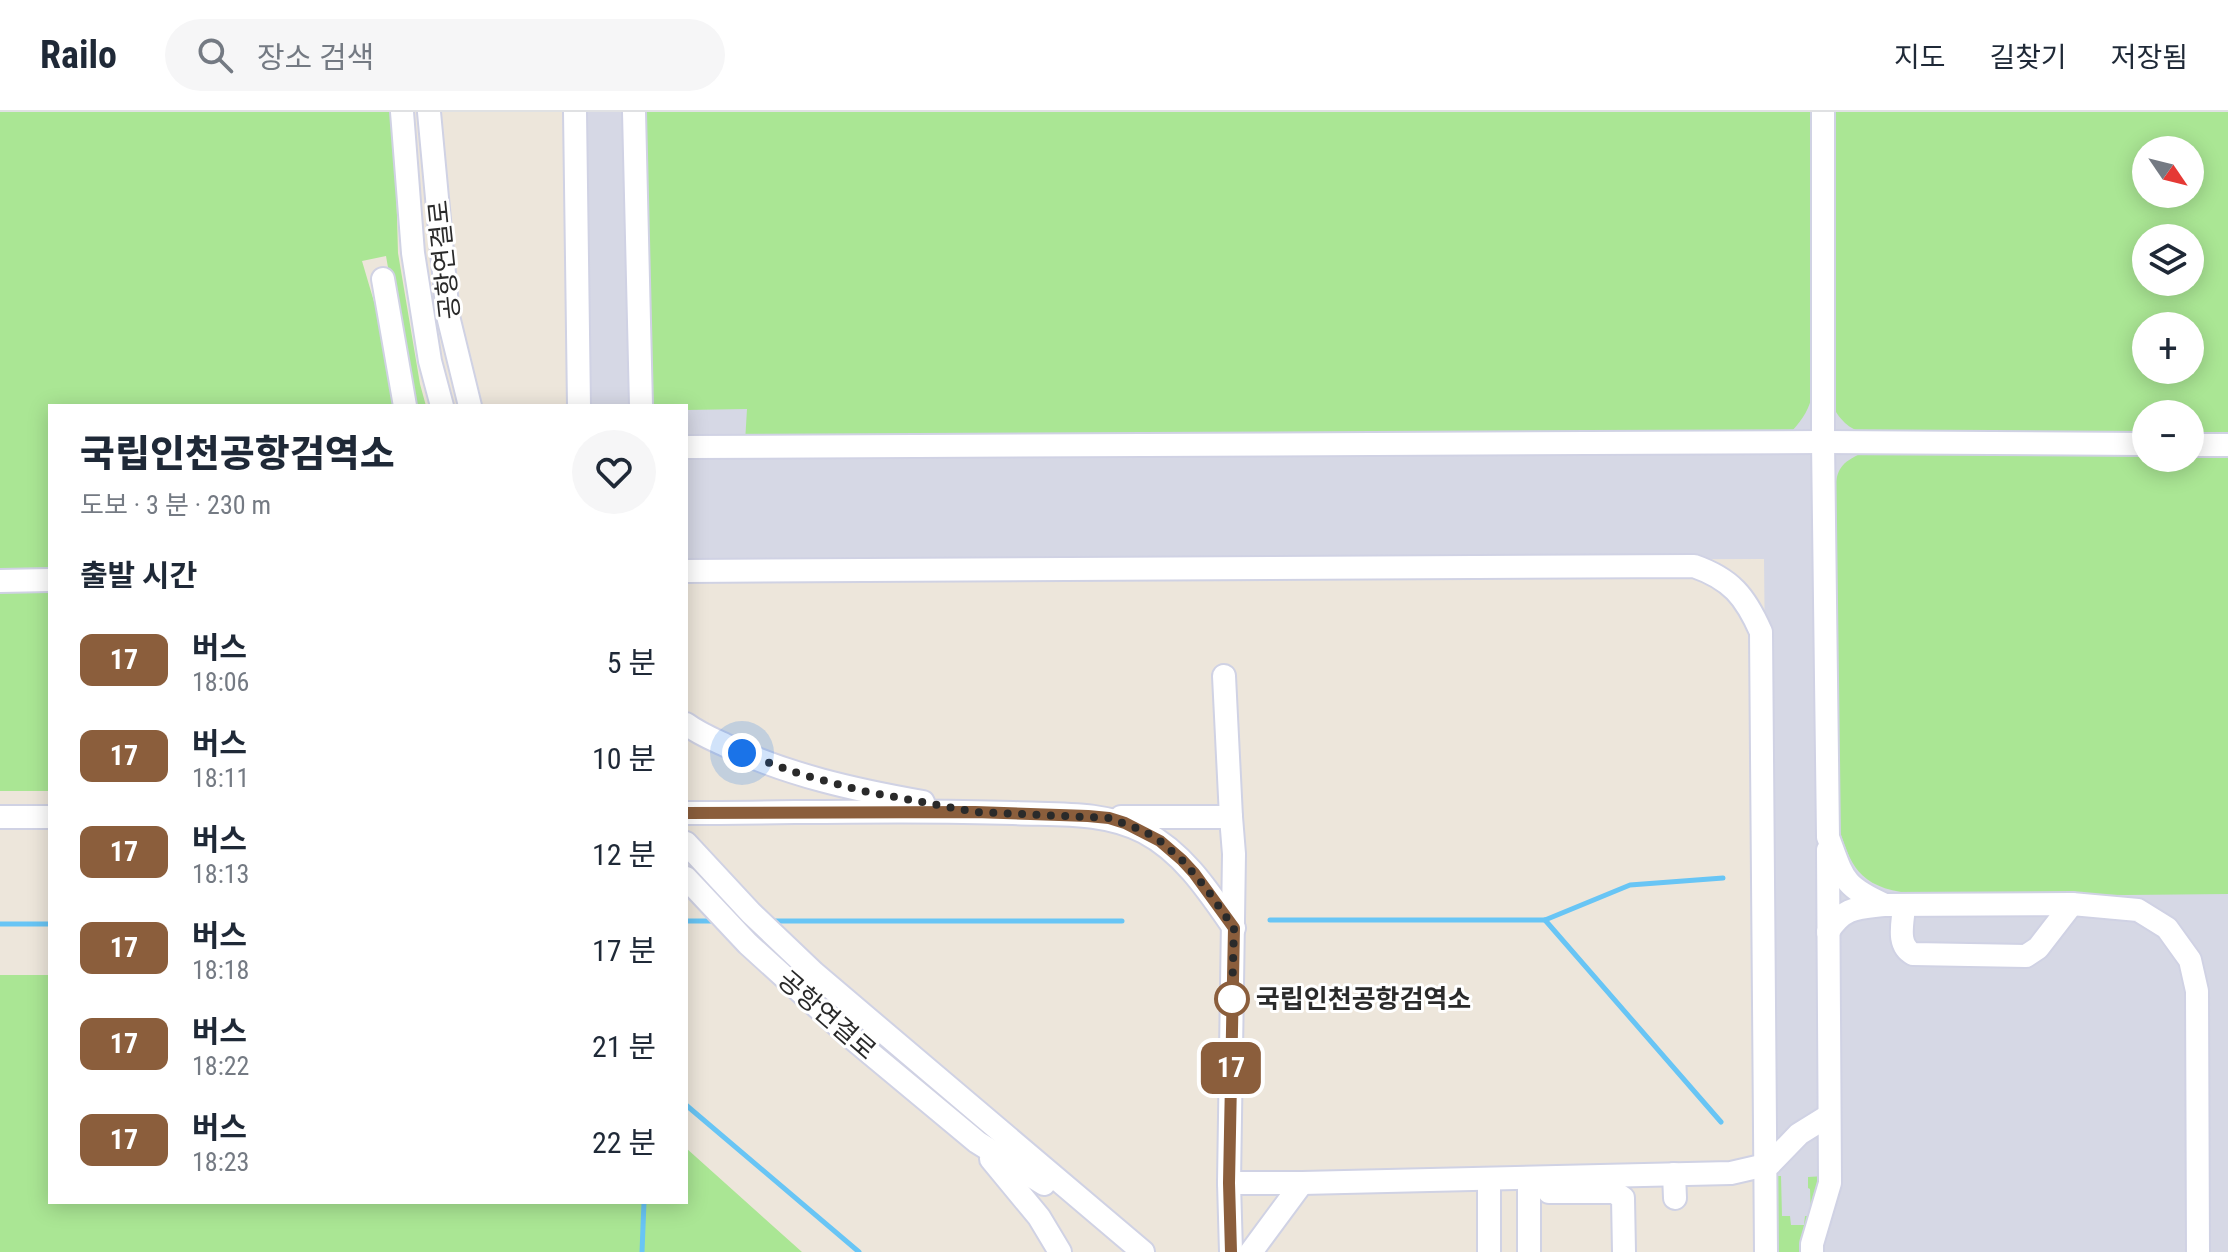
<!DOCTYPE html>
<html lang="ko">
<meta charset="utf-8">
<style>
:root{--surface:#fff;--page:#f6f6f7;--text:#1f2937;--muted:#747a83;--line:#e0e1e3}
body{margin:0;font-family:"Roboto Condensed","Noto Sans KR",sans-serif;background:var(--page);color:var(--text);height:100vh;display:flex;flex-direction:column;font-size:30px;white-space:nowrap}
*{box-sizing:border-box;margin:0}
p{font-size:26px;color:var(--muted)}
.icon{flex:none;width:44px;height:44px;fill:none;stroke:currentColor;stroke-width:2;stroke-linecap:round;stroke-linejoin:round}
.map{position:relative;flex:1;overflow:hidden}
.details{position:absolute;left:48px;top:292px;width:640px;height:800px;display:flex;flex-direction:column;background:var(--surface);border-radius:0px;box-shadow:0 4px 20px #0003}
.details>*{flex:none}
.badge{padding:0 16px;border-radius:12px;font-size:28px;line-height:52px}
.needle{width:52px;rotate:125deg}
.controls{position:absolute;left:2132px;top:24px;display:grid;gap:16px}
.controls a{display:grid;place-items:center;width:72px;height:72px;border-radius:50%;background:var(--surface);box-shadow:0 4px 20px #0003;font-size:40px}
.you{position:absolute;width:40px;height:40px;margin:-20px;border:6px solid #fff;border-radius:50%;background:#1a73e8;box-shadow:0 0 0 12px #1a73e833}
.map>.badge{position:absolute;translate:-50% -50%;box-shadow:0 0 0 4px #fff}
h2{padding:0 32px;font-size:30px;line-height:72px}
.round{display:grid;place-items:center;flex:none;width:84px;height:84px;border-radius:42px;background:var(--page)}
.headline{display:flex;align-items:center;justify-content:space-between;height:136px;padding:0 32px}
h1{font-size:38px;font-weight:800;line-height:60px}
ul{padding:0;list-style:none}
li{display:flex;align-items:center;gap:24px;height:96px;padding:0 32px}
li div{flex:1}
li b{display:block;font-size:30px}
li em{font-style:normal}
li .badge{min-width:88px;font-weight:700;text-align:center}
header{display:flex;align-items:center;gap:48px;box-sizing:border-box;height:112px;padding:0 40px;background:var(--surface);border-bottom:2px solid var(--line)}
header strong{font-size:38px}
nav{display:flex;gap:44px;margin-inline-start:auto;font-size:28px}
.search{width:560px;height:72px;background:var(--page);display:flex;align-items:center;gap:20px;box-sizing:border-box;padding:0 28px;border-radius:44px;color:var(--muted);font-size:30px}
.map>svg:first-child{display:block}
.airport{fill:#d6d8e5;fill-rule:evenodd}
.green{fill:#aae694;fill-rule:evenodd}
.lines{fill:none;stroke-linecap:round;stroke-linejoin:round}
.stream{stroke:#68c5f5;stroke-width:5}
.minor-casing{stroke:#d0d2e4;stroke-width:26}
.minor{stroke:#fff;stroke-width:22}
.line-casing{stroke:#fff;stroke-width:18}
.line{stroke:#8b5e3c;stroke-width:12}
.walk{stroke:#2a2a2a;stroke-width:8;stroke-dasharray:0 14.4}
.stop-dot{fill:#fff;stroke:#8b5e3c;stroke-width:4}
.labels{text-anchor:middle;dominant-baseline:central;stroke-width:6;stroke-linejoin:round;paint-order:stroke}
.street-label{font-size:26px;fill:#2a2a2a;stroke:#fff}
.stop-label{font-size:26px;font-weight:bold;fill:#2a2a2a;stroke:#fff;text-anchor:start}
</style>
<header>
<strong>Railo</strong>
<div class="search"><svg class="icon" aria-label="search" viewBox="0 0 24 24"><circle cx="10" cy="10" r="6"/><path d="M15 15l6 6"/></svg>장소 검색</div>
<nav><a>지도</a><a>길찾기</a><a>저장됨</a></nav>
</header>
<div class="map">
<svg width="2228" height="1140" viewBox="0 0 2228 1140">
<rect width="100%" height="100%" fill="#ede6db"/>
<path class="airport" d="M584,0H2228V1140H1771L1764,447L686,450V294H587ZM2146,38H2190V82H2146ZM2146,126H2190V170H2146ZM2146,214H2190V258H2146ZM2146,302H2190V346H2146Z"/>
<g class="green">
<polygon points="0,0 394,0 398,141 420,272 426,294 412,294 386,144 362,149 385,227 400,294 50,294 50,465 0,465"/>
<path d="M642,0H1812L1813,279C1810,296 1803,307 1792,319L745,330L747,297L686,298V294H646Z"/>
<path d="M1831,0H2228V322H2190V302H2146V322L1870,323C1852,318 1844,313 1834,297ZM2146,38H2190V82H2146ZM2146,126H2190V170H2146ZM2146,214H2190V258H2146Z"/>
<path d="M2146,338V346H2190V338H2228V782L2125,783L1901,780C1853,772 1849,746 1835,705V379C1837,356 1841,351 1862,341Z"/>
<rect x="0" y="472" width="50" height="207"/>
<polygon points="0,863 50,863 50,1090 686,1090 686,1036 802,1140 0,1140"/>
<polygon points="1770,1064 1781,1064 1782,1104 1790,1104 1791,1113 1804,1113 1805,1104 1811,1104 1810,1077 1808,1076 1808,1065 1825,1064 1807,1140 1771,1140"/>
</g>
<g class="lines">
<g class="stream">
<polyline points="1270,808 1545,808 1630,773 1723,766"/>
<polyline points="1545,808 1721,1010"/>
<polyline points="686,809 717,809"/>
<polyline points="771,809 1122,809"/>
<polyline points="0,812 50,812"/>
<polyline points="686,993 859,1140"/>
<polyline points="642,1140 644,1090"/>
</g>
<defs>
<g id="minor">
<polyline points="402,0 413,141 430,249 442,294"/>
<polyline points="429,0 448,204 470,294"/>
<polyline points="575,0 579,294"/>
<polyline points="634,0 641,294"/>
<path d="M1823,0V330L1828,725C1844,768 1843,774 1885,793L2072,792L2138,798L2167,816L2190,848L2197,879L2198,1140"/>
<polyline points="383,167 405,294"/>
<polyline points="2190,333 2228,333"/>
<polyline points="686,335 1823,330 2146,332"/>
<path d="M686,459L1694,454C1731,467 1745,484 1761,520L1766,1140"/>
<polyline points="0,469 50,468"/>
<polyline points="1224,564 1231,705 1234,742 1229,1071 1231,1140"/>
<path d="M686,612C698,621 712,627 725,633C787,663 855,678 923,690"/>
<path d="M686,701C795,701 905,697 1013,701C1057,703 1104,699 1144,720C1184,741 1209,780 1234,816"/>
<polyline points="0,705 50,705"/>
<polyline points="1121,705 1231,705"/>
<polyline points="686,731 751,801 814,861 1143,1140"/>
<polyline points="686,766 748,832 846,921 977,1030 1044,1072"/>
<path d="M1904,794C1903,811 1896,833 1913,842L2026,844L2038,836L2072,792"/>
<path d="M1828,820C1843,795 1858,796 1884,793"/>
<polyline points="991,1047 1039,1105 1060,1140"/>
<polyline points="1674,1062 1675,1086"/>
<polyline points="1229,1071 1302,1071 1731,1061 1770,1052 1799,1022 1828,1004"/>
<polyline points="1549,1080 1614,1080 1623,1086 1624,1140"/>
<polyline points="1251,1140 1302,1071"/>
<polyline points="1489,1140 1489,1067"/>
<polyline points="1529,1140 1529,1066"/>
<polyline points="1812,1140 1812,1132 1830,1071 1828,738"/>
</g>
</defs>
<use href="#minor" class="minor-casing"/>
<use href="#minor" class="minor"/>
</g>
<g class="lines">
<defs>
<polyline id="line" points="686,701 975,700 1088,704 1109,706 1125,711 1160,729 1182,748 1194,761 1234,816 1229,1071 1231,1140"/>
</defs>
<use href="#line" class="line-casing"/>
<use href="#line" class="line"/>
<polyline class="walk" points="742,641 800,662 863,679 975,700 1109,706 1144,719 1160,729 1182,748 1206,776 1234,816 1232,887"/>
</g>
<circle class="stop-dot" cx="1232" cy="887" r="16"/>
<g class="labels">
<g class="street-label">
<text transform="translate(444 148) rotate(-96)">공항연결로</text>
<text transform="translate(827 903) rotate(41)">공항연결로</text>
</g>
<g class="stop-label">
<text x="1256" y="887">국립인천공항검역소</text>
</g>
</g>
</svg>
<div class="controls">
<a><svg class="needle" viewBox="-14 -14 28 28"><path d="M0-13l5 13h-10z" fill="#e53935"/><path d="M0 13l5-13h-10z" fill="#747a83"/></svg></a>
<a><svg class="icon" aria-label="layers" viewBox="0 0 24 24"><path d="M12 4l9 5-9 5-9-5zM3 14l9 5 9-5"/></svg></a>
<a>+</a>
<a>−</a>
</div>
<div class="you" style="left:742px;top:641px"></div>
<b class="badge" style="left:1231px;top:956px;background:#8b5e3c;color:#fff">17</b>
<section class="details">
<div class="headline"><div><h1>국립인천공항검역소</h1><p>도보 · 3 분 · 230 m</p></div><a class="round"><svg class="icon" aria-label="heart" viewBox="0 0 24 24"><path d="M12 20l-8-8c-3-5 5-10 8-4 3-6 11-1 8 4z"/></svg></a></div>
<h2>출발 시간</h2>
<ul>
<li><span class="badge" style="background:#8b5e3c;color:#fff">17</span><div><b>버스</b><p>18:06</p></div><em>5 분</em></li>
<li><span class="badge" style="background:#8b5e3c;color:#fff">17</span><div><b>버스</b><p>18:11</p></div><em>10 분</em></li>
<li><span class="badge" style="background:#8b5e3c;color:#fff">17</span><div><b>버스</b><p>18:13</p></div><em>12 분</em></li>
<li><span class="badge" style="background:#8b5e3c;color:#fff">17</span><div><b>버스</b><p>18:18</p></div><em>17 분</em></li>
<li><span class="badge" style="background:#8b5e3c;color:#fff">17</span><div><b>버스</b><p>18:22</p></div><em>21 분</em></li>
<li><span class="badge" style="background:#8b5e3c;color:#fff">17</span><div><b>버스</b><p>18:23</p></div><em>22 분</em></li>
</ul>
</section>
</div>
